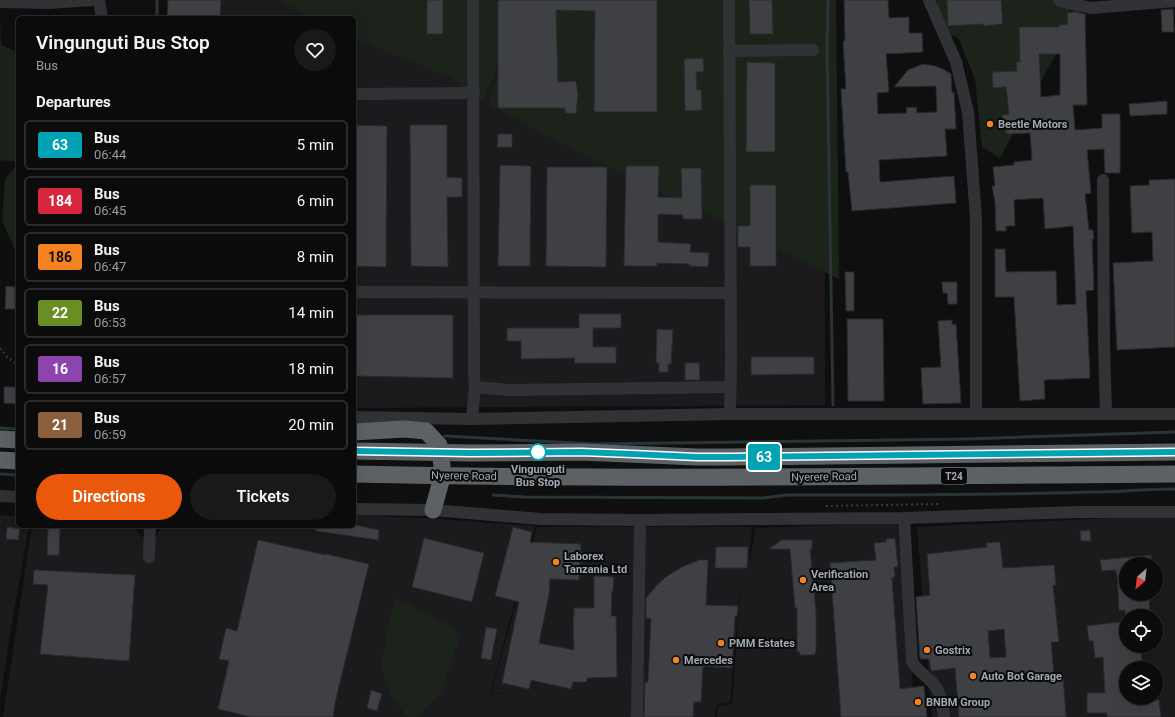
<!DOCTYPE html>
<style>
:root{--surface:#0b0b0c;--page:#19191a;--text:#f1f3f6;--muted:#9a9b9d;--line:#2b2b2d;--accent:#ea580c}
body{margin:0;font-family:Roboto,sans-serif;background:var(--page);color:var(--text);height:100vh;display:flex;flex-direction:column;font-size:15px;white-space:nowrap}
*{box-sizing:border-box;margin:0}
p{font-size:13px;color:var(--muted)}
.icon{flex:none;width:22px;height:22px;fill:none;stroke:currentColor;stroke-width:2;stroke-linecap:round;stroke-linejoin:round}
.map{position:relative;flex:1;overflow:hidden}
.details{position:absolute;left:16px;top:16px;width:340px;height:512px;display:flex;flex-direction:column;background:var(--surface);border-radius:6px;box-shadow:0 4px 16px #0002,0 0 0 1px var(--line)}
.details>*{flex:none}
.badge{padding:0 8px;border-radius:3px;font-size:14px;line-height:26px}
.needle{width:26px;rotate:208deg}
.fabs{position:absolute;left:1119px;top:557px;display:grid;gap:8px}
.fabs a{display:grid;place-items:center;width:44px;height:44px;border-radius:50%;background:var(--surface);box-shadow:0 4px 16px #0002,0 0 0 1px var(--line);font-size:20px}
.map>.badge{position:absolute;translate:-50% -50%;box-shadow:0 0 0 2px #fff}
h2{padding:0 20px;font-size:15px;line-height:36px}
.round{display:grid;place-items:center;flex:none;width:42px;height:42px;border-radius:21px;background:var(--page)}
.summary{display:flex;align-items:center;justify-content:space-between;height:68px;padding:0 20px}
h1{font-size:19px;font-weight:600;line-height:30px}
.cta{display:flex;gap:8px;margin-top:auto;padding:8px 20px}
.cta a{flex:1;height:46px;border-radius:24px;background:var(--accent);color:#fff;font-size:16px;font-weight:600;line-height:46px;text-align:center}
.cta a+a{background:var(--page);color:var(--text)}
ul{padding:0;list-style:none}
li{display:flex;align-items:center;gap:12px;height:50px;margin:0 8px 6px;padding:0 12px;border:2px solid var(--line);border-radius:6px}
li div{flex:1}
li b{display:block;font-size:15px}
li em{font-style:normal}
li .badge{min-width:44px;font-weight:700;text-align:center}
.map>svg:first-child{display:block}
.built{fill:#1b1b1d;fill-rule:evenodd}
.green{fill:#1c231b}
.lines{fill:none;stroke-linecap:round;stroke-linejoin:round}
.stream{stroke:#293438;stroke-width:3}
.building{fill:#3e4043;stroke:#292a2c;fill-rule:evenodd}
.path{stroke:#36393c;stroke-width:2;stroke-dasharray:2 3;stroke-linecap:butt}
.minor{stroke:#303235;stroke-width:12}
.highway{stroke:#5c6166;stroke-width:17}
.line-casing{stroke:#fff;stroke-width:9}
.line{stroke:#00a3b4;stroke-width:6}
.poi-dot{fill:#ed842a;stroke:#0a0a0b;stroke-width:1.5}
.stop-dot{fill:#fff;stroke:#00a3b4;stroke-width:2}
.labels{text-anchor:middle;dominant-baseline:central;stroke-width:4;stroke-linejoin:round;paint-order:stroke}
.shield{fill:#0a0a0b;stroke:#73797f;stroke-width:1}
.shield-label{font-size:10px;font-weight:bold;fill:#a0a9b1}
.poi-label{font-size:11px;font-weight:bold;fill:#a0a9b1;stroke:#0a0a0b;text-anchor:start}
.stop-label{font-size:11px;font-weight:bold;fill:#a0a9b1;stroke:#0a0a0b}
.street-label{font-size:11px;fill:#a0a9b1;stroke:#0a0a0b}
</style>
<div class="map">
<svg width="1175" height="717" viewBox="0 0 1175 717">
<rect width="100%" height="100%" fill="#0f0f10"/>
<g class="built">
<polygon points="205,0 824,0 825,405 354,408 354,18 205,18"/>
<polygon points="0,515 18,516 18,526 29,526 11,628 0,700"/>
<polygon points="354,515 439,519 535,526 490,695 511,693 491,694 537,527 752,527 749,564 756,528 897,523 916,717 717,717 718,706 732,704 741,578 730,702 717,704 715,717 3,717 32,526 134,526 142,537 156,536 162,526 354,526"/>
<path d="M1157,516H1175V717H932L917,527ZM1126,564H1156V594H1126ZM1126,616H1156V646H1126ZM1126,668H1156V698H1126Z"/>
</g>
<g class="green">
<polygon points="278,0 526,0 483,101 449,77 354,38 354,18 312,18"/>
<polygon points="529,0 836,0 839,279 572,149 488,104"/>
<polygon points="937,0 1085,0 1000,158 982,147 975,79 959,39 941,29"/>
<polygon points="0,19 1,45 18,52 18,162 0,160"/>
<polygon points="18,163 18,257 2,221 5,179"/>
<polygon points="396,597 450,626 461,637 453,656 441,693 417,717 410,717 406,715 391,695 381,666 389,621"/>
</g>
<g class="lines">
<g class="stream">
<polyline points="157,0 157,18"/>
<polyline points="828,0 827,49 833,405"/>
<polyline points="0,428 18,429"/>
<polyline points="445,436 594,444 967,439 1175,432"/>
<polyline points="0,474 18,475"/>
<path d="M493,495L525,497L763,498L787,495H807C901,495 996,495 1090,492C1118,492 1147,489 1175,489"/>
</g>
</g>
<g class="building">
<polygon points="168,0 221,0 220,18 167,18"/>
<rect x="427" y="0" width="16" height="34"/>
<polygon points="498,0 657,0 657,112 594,112 595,11 556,10 558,82 576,81 578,94 576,114 565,113 565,108 498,108"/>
<polygon points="749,0 772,0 773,34 750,34"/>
<polygon points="844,0 888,0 889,18 909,17 909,33 922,33 923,52 886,54 889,92 877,93 878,114 907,113 906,108 916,107 917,113 937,112 936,86 894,87 908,70 923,64 935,66 943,69 951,74 952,93 954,92 956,129 945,129 947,156 879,160 880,182 954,176 956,203 852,211 848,172 846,172 841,89 846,89 843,41 845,41"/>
<polygon points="947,0 1001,0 1003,24 984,26 983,24 948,26"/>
<polygon points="1173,9 1174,32 1162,32 1161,10"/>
<path d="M1076,12L1085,14L1087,105H1073L1075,130L1102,128V114H1120V173H1105L1104,149L1087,150L1091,193L1085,194L1089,230H1093L1094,239H1092L1094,290L1086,291L1090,378L1044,380L1045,399L1020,401L1014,297H995V249H1005L1006,272L1056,271L1057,305L1076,304L1073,226L1045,229L1043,198L1014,200L1015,226H1006V231H996L995,202L992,186H995L993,167L1014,165V162L1032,160L1030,133L1006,134L1005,123H1003L1002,115L1009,114L1006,87L993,88L992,72L1017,71L1016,62H1020L1019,27H1059V25L1068,24L1067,13ZM1039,54H1060V95L1041,97Z"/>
<polygon points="703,58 704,72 696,72 697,90 701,90 702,110 685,111 684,59"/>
<polygon points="747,62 775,63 775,152 746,152"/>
<polygon points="1167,101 1167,114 1130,116 1129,104"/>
<polygon points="354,125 387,126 386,267 354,266"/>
<polygon points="410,125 447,125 447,177 462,178 462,197 447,197 448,267 411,266"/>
<polygon points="498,134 512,134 512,147 497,147"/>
<polygon points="500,165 531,166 530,266 498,266"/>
<polygon points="626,166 659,166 658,197 682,198 681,168 701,168 702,219 683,219 683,215 658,214 658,242 691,244 690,252 709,253 708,267 689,266 689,264 657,263 657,266 624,266"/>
<polygon points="547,167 607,167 606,267 546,266"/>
<polygon points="1175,179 1175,347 1117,350 1113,263 1153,261 1152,232 1132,233 1130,186 1149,185 1149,180"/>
<polygon points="750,185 776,185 776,266 750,266 750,247 738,247 738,226 750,226"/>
<polygon points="845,272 854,272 854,311 846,311"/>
<polygon points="942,282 957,282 957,304 948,304 947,293 943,293"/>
<polygon points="6,286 15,287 15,309 5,309"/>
<polygon points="579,314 621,314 621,328 593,328 593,347 616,347 616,363 574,363 575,358 521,359 521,341 507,341 507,328 579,328"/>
<polygon points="354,315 453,315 453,378 354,376"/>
<polygon points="847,319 883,319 884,401 848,401"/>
<polygon points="952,320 952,325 956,324 961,403 923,404 921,368 941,367 938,321"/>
<polygon points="657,329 673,330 671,364 668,364 668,372 659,372 659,363 656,363"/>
<polygon points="751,357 814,357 814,374 751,375"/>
<polygon points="685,363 699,363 700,380 685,380"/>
<polygon points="4,387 18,387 18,404 4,403"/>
<polygon points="356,525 379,530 378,540 316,531 316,526 356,526"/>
<polygon points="7,527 20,529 18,540 6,539"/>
<polygon points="48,527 60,527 59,555 47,555"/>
<polygon points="513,527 532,532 530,542 581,544 579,580 550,579 549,594 539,643 574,650 573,617 574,617 574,608 594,608 594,576 614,577 613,591 612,591 611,616 616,616 617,677 587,678 587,682 573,682 571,689 531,680 529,689 502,683 519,602 495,596"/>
<polygon points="1090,530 1091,541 1081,541 1080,531"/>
<polygon points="424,538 484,553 472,602 412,587"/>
<polygon points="895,538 898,567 894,567 895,576 892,578 900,689 924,686 927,717 841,717 830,563 876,560 874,543 886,542 886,539"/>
<polygon points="258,540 326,555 326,554 369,564 335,703 333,717 251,717 218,709 229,661 219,659 226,628 237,631"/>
<polygon points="782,540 812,540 812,549 810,549 816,612 816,652 815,652 815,655 800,655 800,652 797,652 797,608 795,608 790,549 769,549"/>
<path d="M1000,542L1003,568L1054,565L1056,585H1053L1059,642H1051L1054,675L1063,674L1066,717H959L955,668L931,671L929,659H920L916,597L930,595L927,554L987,547L986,543ZM1004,629L1006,657L990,658L988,631Z"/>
<polygon points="716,547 748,547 747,568 715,568"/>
<polygon points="1151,555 1152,564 1126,564 1126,594 1149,594 1150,615 1125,616 1125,610 1119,611 1117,574 1116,574 1116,570 1102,571 1100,560"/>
<polygon points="699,560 708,560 706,605 738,606 737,616 735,616 732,668 703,666 701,702 694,702 693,717 644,717 645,682 648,682 651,619 646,618 646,598 657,585 667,576 684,566"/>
<polygon points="34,570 135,575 129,661 40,654 48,585 33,584"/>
<polygon points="1126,621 1126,646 1140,646 1143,668 1126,668 1126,698 1146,698 1146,700 1159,700 1161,717 1107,717 1107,713 1087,713 1087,693 1105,693 1103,657 1095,658 1093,641 1089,641 1087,626"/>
<polygon points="486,627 497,629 491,660 481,658"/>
<polygon points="371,690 382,694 377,711 367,708"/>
</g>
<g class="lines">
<g class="path">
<polyline points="0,348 8,358 18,365"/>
<polyline points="826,506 938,504"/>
</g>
<g class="minor">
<polyline points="99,0 102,18"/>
<polyline points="729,0 731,358 730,414"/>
<polyline points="929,0 956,62 968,112 976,218 976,414"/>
<polyline points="1059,0 1068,3 1091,8 1175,1"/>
<polyline points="0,2 48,3 93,0"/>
<polyline points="729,51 813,50"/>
<polyline points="354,94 474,93"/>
<polyline points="1103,180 1104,344 1106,414"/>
<polyline points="354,292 730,293"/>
<polyline points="475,387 509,390 730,387"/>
<polyline points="354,417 471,419 730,414 1175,414"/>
<polyline points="472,419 475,387 474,377 473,0"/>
<polyline points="0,496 18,497"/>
<polyline points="354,509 433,510 541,519 640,520 904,518 1077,512 1175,512"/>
<path d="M904,518L912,662C916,668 920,671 925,676C941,688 941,698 944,717"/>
<polyline points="149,557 150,526"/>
<polyline points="637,717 640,520"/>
</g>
<g class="highway">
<polyline points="354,432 404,429 426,431 439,445 442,465 441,481 433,510"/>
<polyline points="0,439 18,440"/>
<polyline points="354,451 470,453 581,452 697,457 730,457 1175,452"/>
<polyline points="0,460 18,461"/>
<path d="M354,474C628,480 901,476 1175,474"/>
</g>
</g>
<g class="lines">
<defs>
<polyline id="line" points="354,451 470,453 581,452 632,454 697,457 730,457 1175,452"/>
</defs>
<use href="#line" class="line-casing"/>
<use href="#line" class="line"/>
</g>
<g class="poi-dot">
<circle cx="990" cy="124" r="4"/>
<circle cx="556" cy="562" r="4"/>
<circle cx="803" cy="580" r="4"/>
<circle cx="721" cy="643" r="4"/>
<circle cx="927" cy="650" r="4"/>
<circle cx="676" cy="660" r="4"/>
<circle cx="973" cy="676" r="4"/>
<circle cx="918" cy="702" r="4"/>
</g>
<circle class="stop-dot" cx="538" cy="452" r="8"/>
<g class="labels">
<rect class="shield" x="941" y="468" width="26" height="16" rx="3"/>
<g class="shield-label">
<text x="954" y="476">T24</text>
</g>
<g class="poi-label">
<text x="998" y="124">Beetle Motors</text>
<text x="564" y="556">Laborex<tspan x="564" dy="13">Tanzania Ltd</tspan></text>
<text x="811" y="574">Verification<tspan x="811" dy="13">Area</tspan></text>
<text x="729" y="643">PMM Estates</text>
<text x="935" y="650">Gostrix</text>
<text x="684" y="660">Mercedes</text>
<text x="981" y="676">Auto Bot Garage</text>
<text x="926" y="702">BNBM Group</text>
</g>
<g class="stop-label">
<text x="538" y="469">Vingunguti<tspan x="538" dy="13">Bus Stop</tspan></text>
</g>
<g class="street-label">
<text transform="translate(464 476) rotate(1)">Nyerere Road</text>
<text transform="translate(824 477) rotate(-1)">Nyerere Road</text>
</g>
</g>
</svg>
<div class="fabs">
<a><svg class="needle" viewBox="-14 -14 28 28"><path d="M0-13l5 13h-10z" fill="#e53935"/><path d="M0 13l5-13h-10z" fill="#9a9b9d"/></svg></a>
<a><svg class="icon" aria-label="locate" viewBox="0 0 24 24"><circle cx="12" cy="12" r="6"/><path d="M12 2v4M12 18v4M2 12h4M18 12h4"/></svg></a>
<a><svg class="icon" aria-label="layers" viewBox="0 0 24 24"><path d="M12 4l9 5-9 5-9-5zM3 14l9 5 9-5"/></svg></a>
</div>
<b class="badge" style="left:764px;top:457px;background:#00a3b4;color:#fff">63</b>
<section class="details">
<div class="summary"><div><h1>Vingunguti Bus Stop</h1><p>Bus</p></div><a class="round"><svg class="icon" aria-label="heart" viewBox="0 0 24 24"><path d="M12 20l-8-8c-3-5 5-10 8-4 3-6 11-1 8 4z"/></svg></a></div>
<h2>Departures</h2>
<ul>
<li><span class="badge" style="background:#00a3b4;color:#fff">63</span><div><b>Bus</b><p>06:44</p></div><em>5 min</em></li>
<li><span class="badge" style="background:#d7263d;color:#fff">184</span><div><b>Bus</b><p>06:45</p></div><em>6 min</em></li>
<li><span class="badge" style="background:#f58220;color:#111">186</span><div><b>Bus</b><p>06:47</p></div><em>8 min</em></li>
<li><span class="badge" style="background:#6b8e23;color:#fff">22</span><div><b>Bus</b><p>06:53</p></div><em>14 min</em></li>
<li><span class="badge" style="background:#8e44ad;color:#fff">16</span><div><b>Bus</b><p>06:57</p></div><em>18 min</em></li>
<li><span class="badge" style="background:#8b5e3c;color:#fff">21</span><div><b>Bus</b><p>06:59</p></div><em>20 min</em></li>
</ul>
<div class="cta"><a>Directions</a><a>Tickets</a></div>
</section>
</div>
